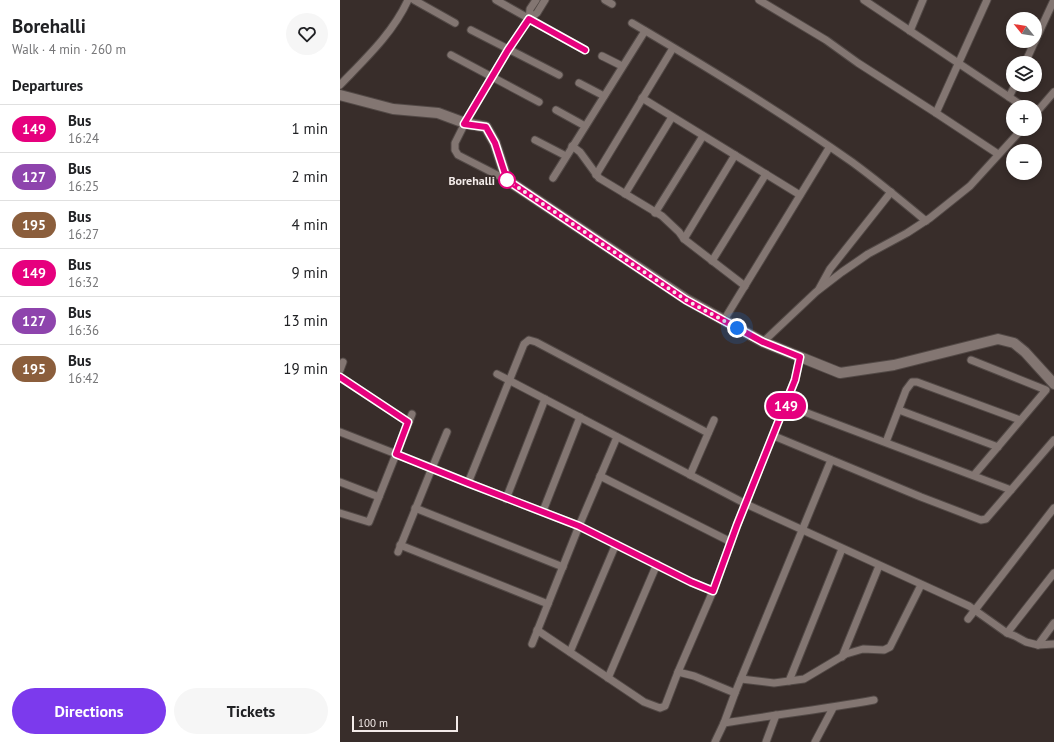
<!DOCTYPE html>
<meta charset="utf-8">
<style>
:root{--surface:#fff;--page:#f6f6f6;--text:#202124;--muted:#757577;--line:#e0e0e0;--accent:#7c3aed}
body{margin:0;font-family:"PT Sans",sans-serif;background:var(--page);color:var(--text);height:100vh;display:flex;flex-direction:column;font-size:15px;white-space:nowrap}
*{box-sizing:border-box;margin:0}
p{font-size:13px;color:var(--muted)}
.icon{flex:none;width:22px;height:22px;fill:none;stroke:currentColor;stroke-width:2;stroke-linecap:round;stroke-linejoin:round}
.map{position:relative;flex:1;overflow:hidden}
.panel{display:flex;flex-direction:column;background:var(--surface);width:340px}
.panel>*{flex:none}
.badge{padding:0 8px;border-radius:13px;font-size:14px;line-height:26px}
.needle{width:26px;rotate:300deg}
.fabs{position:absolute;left:666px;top:12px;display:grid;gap:8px}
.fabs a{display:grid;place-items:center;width:36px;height:36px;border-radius:50%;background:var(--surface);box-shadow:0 2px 6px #0003;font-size:20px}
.scale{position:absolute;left:12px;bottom:10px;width:106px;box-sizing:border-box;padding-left:4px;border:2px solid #f3ebe9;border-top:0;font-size:11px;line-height:14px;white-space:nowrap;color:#f3ebe9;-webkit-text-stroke:3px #382d2a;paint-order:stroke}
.you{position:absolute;width:20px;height:20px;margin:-10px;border:3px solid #fff;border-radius:50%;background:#1a73e8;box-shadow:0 0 0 6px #1a73e833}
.map>.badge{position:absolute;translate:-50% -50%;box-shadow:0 0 0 2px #fff}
h2{padding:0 12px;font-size:15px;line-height:36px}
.round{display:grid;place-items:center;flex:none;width:42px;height:42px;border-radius:21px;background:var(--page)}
.overview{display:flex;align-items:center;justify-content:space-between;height:68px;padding:0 12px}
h1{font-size:19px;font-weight:700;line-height:30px}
.action{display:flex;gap:8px;margin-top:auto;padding:8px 12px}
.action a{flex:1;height:46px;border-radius:24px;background:var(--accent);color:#fff;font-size:16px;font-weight:700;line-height:46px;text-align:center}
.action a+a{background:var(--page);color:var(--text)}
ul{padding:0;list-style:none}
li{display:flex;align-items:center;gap:12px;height:48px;padding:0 12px;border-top:1px solid var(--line)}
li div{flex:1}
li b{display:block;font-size:15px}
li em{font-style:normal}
li .badge{min-width:44px;font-weight:700;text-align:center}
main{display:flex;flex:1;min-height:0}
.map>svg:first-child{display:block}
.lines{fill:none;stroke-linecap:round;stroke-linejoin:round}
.minor-casing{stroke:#524946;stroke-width:9}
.secondary-casing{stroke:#524946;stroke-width:12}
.minor{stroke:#837672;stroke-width:7}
.secondary{stroke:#837672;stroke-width:10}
.line-casing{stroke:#fff;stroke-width:9}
.line{stroke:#e6007e;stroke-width:6}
.walk{stroke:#f3ebe9;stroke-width:4;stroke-dasharray:0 7.2}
.stop-dot{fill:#fff;stroke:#e6007e;stroke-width:2}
.labels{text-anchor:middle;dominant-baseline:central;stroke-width:3.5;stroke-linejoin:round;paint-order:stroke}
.stop-label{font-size:12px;font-weight:bold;fill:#f3ebe9;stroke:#382d2a;text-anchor:end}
</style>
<main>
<section class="panel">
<div class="overview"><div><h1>Borehalli</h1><p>Walk · 4 min · 260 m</p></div><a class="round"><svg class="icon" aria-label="heart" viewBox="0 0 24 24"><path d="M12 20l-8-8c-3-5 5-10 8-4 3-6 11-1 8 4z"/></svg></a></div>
<h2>Departures</h2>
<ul>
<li><span class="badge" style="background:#e6007e;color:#fff">149</span><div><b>Bus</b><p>16:24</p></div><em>1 min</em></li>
<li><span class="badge" style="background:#8e44ad;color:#fff">127</span><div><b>Bus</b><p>16:25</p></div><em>2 min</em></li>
<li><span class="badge" style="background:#8b5e3c;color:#fff">195</span><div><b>Bus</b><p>16:27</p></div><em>4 min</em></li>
<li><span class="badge" style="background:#e6007e;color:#fff">149</span><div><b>Bus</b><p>16:32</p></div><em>9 min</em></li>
<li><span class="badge" style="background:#8e44ad;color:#fff">127</span><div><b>Bus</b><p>16:36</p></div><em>13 min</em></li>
<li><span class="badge" style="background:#8b5e3c;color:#fff">195</span><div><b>Bus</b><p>16:42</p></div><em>19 min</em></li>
</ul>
<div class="action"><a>Directions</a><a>Tickets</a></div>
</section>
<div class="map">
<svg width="714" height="742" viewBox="0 0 714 742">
<rect width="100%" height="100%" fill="#382d2a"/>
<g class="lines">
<defs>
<g id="minor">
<polyline points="74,0 115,23"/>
<polyline points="156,0 245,50"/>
<polyline points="265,0 272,4"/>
<polyline points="419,0 486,40 518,63 596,113"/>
<polyline points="524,0 684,107"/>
<polyline points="647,0 596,113 658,154"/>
<polyline points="189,19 190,9 196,0"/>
<path d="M292,23C367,67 441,112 512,162C538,181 562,201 586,221"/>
<polyline points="131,30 219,75"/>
<polyline points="570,31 583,0"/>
<polyline points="695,41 714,0"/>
<polyline points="111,55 199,102"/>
<polyline points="262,56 282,66"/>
<polyline points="685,63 695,41"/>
<polyline points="239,83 264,96"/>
<path d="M0,85C25,59 53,33 68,0"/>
<polyline points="669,97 675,85"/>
<polyline points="302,98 460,195"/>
<polyline points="216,110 245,126"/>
<polyline points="695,114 714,92"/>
<polyline points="195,140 226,156"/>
<polyline points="232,146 240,152 259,178 322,216 339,232 344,239 405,286"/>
<polyline points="256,175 333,48"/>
<polyline points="213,178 305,31"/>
<polyline points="167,180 118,155 115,150 115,143 125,123 168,50 189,19 197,13 205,0"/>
<polyline points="285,194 332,117"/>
<polyline points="315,213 363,136"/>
<polyline points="344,239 395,155"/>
<polyline points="372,261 426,174"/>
<polyline points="479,289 490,269 551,192"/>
<polyline points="384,320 489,148"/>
<polyline points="423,342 476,292 502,272 528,254 567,233 590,218 630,186 682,129"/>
<polyline points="631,360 706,390 634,475"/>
<polyline points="0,370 3,362"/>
<polyline points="157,374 406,504 629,606 667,633 675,636 686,642 698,645 714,644"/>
<polyline points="0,377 68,422"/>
<polyline points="446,405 671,490"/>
<polyline points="559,410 658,447"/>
<polyline points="0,432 92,468 107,432"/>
<polyline points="434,436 581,497 641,520 646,519 714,440"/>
<polyline points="546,442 566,390 572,382 577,382 680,420"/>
<polyline points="350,475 374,420"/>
<polyline points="260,476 391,542"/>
<polyline points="0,482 39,497"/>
<polyline points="128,483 184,344 189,340 196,342 368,433"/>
<polyline points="166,499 205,399"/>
<polyline points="75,508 223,567"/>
<polyline points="203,511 240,417"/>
<polyline points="0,513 29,522 72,414"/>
<polyline points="60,545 208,604"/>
<polyline points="58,552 92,468 128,483 239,526 351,582 373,591 397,525 455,380 460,357"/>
<polyline points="373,591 338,672 354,676 395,693 384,723 375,742"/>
<polyline points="628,619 714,508"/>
<polyline points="197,630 304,702 320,708 325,706 338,672"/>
<polyline points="667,633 714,573"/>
<polyline points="192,644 239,526 277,437"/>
<polyline points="698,645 714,623"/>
<polyline points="230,652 276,544"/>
<polyline points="502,657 539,566"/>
<polyline points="268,678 317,564"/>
<polyline points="401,679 434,683 464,679 506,654 523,649 544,650 550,647 581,585"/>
<polyline points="449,681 502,549"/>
<polyline points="395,693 491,460"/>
<path d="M384,723C434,715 484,709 534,700"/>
<polyline points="426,742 436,715"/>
<polyline points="475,742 493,708"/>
</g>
<polyline id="secondary" points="0,95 53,109 98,113 125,123 146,127 155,143 167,180 346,299 423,342 500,373 554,365 658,339 674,343 685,352 714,384"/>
</defs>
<use href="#minor" class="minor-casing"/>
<use href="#secondary" class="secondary-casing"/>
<use href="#minor" class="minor"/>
<use href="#secondary" class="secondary"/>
</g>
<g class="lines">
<defs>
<polyline id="line" points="0,377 68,422 56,454 128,483 239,526 351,582 373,591 397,525 455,380 460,357 423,342 346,300 167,180 155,143 146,127 124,124 168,50 189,19 245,50"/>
</defs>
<use href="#line" class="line-casing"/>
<use href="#line" class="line"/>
<polyline class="walk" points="167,180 346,300 397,328"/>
</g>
<circle class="stop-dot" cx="167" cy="180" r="8"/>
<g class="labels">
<g class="stop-label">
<text x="155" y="180">Borehalli</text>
</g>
</g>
</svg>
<div class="fabs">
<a><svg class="needle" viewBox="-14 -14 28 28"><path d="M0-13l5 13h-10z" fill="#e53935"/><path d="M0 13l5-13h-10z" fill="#757577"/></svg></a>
<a><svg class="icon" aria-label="layers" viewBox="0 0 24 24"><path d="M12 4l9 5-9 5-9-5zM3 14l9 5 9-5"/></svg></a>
<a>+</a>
<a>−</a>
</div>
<div class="scale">100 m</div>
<div class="you" style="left:397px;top:328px"></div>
<b class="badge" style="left:446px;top:406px;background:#e6007e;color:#fff">149</b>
</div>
</main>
